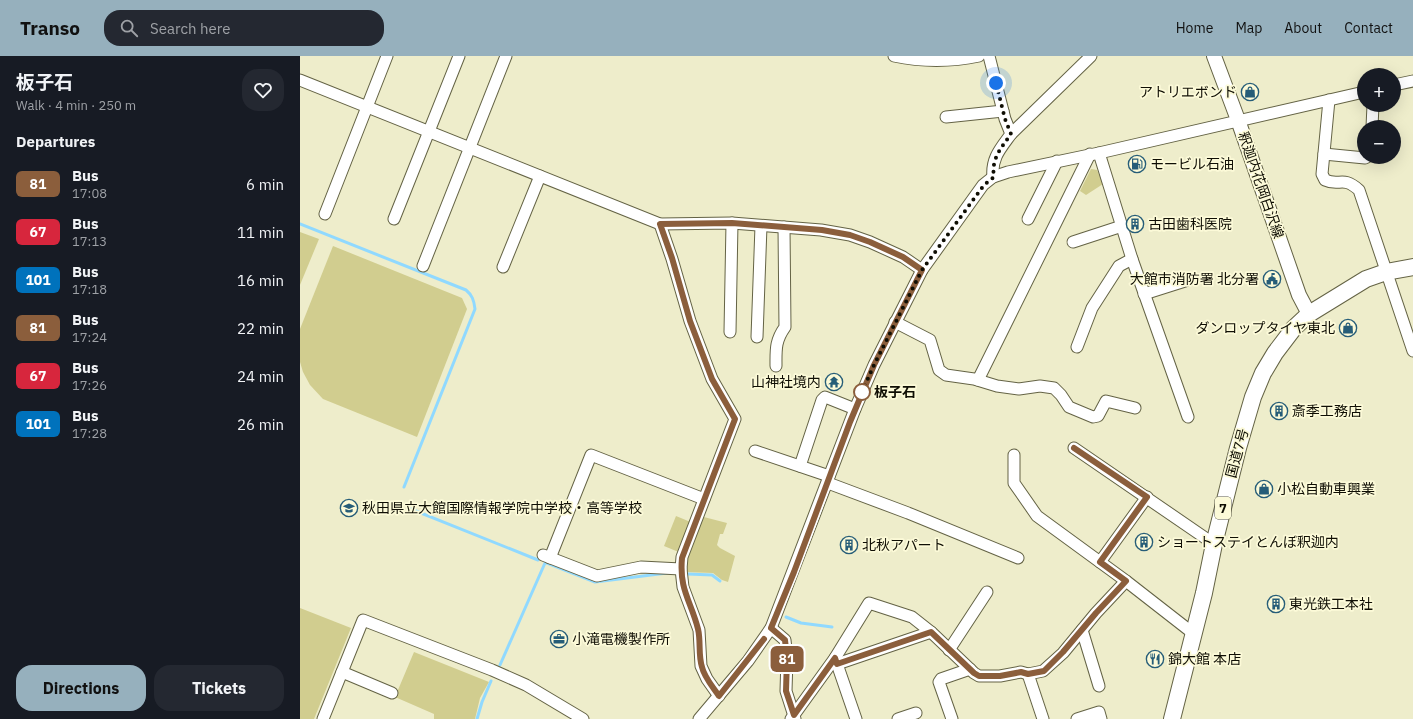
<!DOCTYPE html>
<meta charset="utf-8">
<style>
:root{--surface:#171b24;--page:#242831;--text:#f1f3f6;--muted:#9ea1a6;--accent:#96b0bd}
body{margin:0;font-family:"IBM Plex Sans","Noto Sans JP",sans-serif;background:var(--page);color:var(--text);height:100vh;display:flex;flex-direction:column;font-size:15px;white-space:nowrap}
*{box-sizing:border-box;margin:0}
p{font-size:13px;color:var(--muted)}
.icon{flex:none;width:22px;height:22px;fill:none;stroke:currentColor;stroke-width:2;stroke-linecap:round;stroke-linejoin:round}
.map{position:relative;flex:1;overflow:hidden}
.details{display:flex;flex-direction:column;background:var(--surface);width:300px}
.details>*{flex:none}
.badge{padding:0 8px;border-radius:6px;font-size:14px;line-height:26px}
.buttons{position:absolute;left:1057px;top:12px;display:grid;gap:8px}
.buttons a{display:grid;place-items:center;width:44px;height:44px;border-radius:50%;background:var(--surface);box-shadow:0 4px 16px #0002;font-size:20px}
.you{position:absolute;width:20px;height:20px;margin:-10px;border:3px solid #fff;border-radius:50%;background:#1a73e8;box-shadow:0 0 0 6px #1a73e833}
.map>.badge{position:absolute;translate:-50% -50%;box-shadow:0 0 0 2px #fff}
h2{padding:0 16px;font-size:15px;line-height:36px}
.round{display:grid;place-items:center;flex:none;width:42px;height:42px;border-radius:16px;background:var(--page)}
.overview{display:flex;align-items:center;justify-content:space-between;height:68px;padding:0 16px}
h1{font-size:19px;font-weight:700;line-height:30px}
.button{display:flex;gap:8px;margin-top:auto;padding:8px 16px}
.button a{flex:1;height:46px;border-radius:16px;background:var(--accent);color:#111;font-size:16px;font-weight:700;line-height:46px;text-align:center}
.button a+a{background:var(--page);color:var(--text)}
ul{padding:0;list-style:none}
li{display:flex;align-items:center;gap:12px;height:48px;padding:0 16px}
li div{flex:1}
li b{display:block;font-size:15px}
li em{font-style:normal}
li .badge{min-width:44px;font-weight:700;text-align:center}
header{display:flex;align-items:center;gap:24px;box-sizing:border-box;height:56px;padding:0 20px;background:var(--accent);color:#111}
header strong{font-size:19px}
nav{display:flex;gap:22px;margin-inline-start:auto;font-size:14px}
.search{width:280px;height:36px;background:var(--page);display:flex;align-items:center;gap:10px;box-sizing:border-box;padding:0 14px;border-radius:16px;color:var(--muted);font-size:15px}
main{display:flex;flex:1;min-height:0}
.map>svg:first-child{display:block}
.green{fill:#d1cd8f}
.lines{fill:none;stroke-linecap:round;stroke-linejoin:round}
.stream{stroke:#90d9ff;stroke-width:3}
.minor-casing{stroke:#646345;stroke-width:13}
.major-casing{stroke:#646345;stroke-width:16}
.highway-casing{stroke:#646345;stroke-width:18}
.minor{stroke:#fff;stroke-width:11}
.major{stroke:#fff;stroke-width:14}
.highway{stroke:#fff;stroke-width:16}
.line-casing{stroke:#fff;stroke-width:9}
.line{stroke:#8b5e3c;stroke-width:6}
.walk{stroke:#0f0e04;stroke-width:4;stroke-dasharray:0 7.2}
.stop-dot{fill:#fff;stroke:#8b5e3c;stroke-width:2}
.labels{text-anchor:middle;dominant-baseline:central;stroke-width:3.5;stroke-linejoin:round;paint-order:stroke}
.shield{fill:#fcfad8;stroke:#565544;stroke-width:1}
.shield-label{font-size:13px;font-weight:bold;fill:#0f0e04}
.poi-label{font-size:14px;fill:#0f0e04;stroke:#fcfad8;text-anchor:start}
.street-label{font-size:14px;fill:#0f0e04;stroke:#fcfad8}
.stop-label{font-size:14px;font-weight:bold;fill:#0f0e04;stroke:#fcfad8;text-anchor:start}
</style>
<header>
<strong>Transo</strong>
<div class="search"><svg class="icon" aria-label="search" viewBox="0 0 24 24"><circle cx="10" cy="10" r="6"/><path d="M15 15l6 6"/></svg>Search here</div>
<nav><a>Home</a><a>Map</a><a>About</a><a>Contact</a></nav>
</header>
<main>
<section class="details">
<div class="overview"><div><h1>板子石</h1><p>Walk · 4 min · 250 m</p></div><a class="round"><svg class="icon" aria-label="heart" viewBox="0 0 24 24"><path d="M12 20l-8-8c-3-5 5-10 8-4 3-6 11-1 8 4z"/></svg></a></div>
<h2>Departures</h2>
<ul>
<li><span class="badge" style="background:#8b5e3c;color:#fff">81</span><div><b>Bus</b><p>17:08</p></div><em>6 min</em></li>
<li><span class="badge" style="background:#d7263d;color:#fff">67</span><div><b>Bus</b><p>17:13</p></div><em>11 min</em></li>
<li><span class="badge" style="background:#0072bc;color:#fff">101</span><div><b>Bus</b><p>17:18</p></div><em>16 min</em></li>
<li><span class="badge" style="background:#8b5e3c;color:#fff">81</span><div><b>Bus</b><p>17:24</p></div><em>22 min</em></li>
<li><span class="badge" style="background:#d7263d;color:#fff">67</span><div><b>Bus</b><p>17:26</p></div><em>24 min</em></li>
<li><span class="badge" style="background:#0072bc;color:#fff">101</span><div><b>Bus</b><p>17:28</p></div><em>26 min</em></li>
</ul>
<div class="button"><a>Directions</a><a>Tickets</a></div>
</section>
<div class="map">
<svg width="1113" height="663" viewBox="0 0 1113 663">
<rect width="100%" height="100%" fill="#eeedcb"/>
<g class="green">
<polygon points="791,113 797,114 803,128 786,139 780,135"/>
<polygon points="0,176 19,183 0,229"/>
<polygon points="33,190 162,242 167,253 117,381 23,343 10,329 3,316 0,306 0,273"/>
<polygon points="376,460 393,467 381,497 364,490"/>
<polygon points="400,460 427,467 423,478 420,478 417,489 420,492 435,500 428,526 422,524 413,517 384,516 384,503"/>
<polygon points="0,552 51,572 14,663 0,663"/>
<polygon points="114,596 189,626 180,642 175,663 134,663 134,658 95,641"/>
</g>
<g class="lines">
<g class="stream">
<path d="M0,168L166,234C172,239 174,244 175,253L104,431"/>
<polyline points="111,453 238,504"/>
<polyline points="247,507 295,526 367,517"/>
<polyline points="388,518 412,519 420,525"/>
<polyline points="486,561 501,567 532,571"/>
<polyline points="200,609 245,507"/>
<polyline points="177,663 182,646 191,625"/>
</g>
<defs>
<g id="minor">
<path d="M594,0C623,6 650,6 679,0"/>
<path d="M689,0L705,63L711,78C701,92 691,102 693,121"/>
<polyline points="0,24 360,168 432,167 521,174 550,179 570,186 603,201 622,214"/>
<polyline points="1094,29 1113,25"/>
<path d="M1029,44L1022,118L1025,124C1040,131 1042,119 1059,134L1113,295"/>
<polyline points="646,61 703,55"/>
<polyline points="1072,71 1073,49"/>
<polyline points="711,78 791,0"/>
<polyline points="799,97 832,203 888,361"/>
<polyline points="1024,98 1065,102 1067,101"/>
<polyline points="25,158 87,0"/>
<polyline points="94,163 159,0"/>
<polyline points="728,163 757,105"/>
<polyline points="360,168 372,203 390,265 412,323 435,363 382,501 381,513 383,531 399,574 401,610 407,623 419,640"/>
<polyline points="773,186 822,170"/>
<polyline points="123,210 206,0"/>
<polyline points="203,211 240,120"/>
<polyline points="844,238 885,225"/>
<polyline points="595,266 630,284 639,314 646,319 674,323 697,330 719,333 740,330 754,332 761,339 769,351 793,361 798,360 806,345 835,352"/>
<polyline points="430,276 432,167"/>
<polyline points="457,281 461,170"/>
<polyline points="777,291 792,252 819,210 832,203"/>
<path d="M476,310C476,294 475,285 485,271L484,171"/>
<polyline points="678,324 790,98"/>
<polyline points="774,392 914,488"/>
<polyline points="455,395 529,420"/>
<polyline points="714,399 714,427 737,460 826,525 894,578"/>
<polyline points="500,410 522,344 525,341 555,353"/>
<polyline points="528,427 608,457 718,502"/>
<polyline points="243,499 297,520 341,511 381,513"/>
<polyline points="250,502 291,399 404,443"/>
<polyline points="800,506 847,441"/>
<polyline points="471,572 485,584 487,602 486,635 495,663"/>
<polyline points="782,574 799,630"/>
<polyline points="649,594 687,536"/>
<polyline points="535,602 556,663"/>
<polyline points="537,608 631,576"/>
<polyline points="42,616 92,637"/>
<polyline points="728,618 743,663"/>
<polyline points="23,663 63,564 192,614 226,629 283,663"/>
<polyline points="399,663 448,605 471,572 555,353 574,309 622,214 683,129 693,121 708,116 799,97 1064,36"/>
<polyline points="491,663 535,602 569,547 612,561 631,576 674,617 679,620 700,620 721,616 728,618 743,615 763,597 796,557 826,525"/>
<polyline points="598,663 616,657"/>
<polyline points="652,663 639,626 641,623 670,613"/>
<polyline points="777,663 799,656 801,663"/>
</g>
<polyline id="major" points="914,0 938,64 999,239 1009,258"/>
<polyline id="highway" points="872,663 904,537 914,488 938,392 953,341 963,317 975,297 994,272 1009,258 1066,223 1086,216 1113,211"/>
</defs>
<use href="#minor" class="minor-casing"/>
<use href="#major" class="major-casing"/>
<use href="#highway" class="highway-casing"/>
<use href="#minor" class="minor"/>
<use href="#major" class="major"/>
<use href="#highway" class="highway"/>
</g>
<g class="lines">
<defs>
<path id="line" d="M464,583L419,640C413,631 404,621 402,611C398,599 401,585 398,573C391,545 379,534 382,502L435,363L412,323L390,265L372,202L360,168L432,167L522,174L550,179L570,186L603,201L622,214L574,309L550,366L494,516L471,572L485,584L487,602L486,635L494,659L535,602L537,608L631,576L674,617L679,620H700L721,616L728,618L744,615L763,596L796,557L826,525L800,506L847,441L774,392"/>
</defs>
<use href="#line" class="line-casing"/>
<use href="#line" class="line"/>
<path class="walk" d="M562,336L574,309L622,214L684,129L694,121C691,103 701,92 711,78L705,63L696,27"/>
</g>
<defs>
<symbol id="shop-ring" viewBox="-11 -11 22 22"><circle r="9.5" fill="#fcfad8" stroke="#265d78" stroke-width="1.5"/><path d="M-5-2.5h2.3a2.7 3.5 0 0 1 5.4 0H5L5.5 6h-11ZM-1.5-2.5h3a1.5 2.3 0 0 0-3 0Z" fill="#265d78"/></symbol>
<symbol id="fuel-ring" viewBox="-11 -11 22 22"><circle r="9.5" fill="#fcfad8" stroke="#265d78" stroke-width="1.5"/><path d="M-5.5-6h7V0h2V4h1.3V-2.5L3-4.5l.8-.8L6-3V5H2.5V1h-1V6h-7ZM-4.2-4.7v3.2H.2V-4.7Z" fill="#265d78"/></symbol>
<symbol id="building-ring" viewBox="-11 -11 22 22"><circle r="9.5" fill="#fcfad8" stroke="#265d78" stroke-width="1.5"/><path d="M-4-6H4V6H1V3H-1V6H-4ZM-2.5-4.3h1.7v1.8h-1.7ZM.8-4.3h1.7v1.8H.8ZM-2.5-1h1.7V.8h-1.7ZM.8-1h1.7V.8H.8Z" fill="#265d78"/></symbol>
<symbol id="civic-ring" viewBox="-11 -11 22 22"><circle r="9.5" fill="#fcfad8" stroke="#265d78" stroke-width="1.5"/><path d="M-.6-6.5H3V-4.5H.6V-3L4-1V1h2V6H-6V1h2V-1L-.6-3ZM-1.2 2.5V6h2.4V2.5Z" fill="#265d78"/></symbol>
<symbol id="temple-ring" viewBox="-11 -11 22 22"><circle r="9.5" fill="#fcfad8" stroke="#265d78" stroke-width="1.5"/><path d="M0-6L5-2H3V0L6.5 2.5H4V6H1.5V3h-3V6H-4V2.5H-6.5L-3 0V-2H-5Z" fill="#265d78"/></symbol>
<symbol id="school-ring" viewBox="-11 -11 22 22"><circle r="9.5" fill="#fcfad8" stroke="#265d78" stroke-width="1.5"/><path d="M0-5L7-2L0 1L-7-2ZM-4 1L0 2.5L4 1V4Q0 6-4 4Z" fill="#265d78"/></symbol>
<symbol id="office-ring" viewBox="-11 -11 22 22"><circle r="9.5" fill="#fcfad8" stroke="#265d78" stroke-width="1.5"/><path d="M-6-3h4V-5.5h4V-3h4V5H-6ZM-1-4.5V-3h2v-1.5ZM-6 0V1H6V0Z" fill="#265d78"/></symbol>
<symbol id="restaurant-ring" viewBox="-11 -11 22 22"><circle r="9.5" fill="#fcfad8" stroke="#265d78" stroke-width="1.5"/><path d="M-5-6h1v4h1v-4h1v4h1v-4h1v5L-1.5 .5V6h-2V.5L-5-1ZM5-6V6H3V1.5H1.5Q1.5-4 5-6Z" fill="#265d78"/></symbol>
</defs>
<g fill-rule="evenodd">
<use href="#shop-ring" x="940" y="26" width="20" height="20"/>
<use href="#fuel-ring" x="827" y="98" width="20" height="20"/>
<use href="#building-ring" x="825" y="158" width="20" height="20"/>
<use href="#civic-ring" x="962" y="213" width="20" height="20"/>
<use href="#shop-ring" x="1038" y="262" width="20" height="20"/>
<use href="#temple-ring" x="524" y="316" width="20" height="20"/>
<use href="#building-ring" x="969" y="345" width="20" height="20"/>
<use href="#shop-ring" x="954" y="423" width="20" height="20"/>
<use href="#school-ring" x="39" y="442" width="20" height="20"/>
<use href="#building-ring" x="834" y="476" width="20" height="20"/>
<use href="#building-ring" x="539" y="479" width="20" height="20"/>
<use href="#building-ring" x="966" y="538" width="20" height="20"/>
<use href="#office-ring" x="249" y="573" width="20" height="20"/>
<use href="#restaurant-ring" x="845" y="593" width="20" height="20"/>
</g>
<circle class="stop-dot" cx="562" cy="336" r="8"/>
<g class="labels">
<rect class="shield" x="915" y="441" width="16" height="22" rx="3"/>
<g class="shield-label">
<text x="923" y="452">7</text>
</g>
<g class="poi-label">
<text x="937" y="36" text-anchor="end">アトリエボンド</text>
<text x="850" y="108">モービル石油</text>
<text x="848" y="168">古田歯科医院</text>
<text x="959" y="223" text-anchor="end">大館市消防署 北分署</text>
<text x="1035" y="272" text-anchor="end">ダンロップタイヤ東北</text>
<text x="521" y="326" text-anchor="end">山神社境内</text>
<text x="992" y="355">斎季工務店</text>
<text x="977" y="433">小松自動車興業</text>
<text x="62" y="452">秋田県立大館国際情報学院中学校・高等学校</text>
<text x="857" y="486">ショートステイとんぼ釈迦内</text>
<text x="562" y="489">北秋アパート</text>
<text x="989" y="548">東光鉄工本社</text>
<text x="272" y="583">小滝電機製作所</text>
<text x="868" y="603">錦大館 本店</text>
</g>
<g class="street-label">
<text transform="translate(961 129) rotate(71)">釈迦内花岡白沢線</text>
<text transform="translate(937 397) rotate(-75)">国道7号</text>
</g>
<g class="stop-label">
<text x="574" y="336">板子石</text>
</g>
</g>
</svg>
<div class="buttons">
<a>+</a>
<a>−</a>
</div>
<div class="you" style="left:696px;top:27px"></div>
<b class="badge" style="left:487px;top:603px;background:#8b5e3c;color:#fff">81</b>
</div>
</main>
